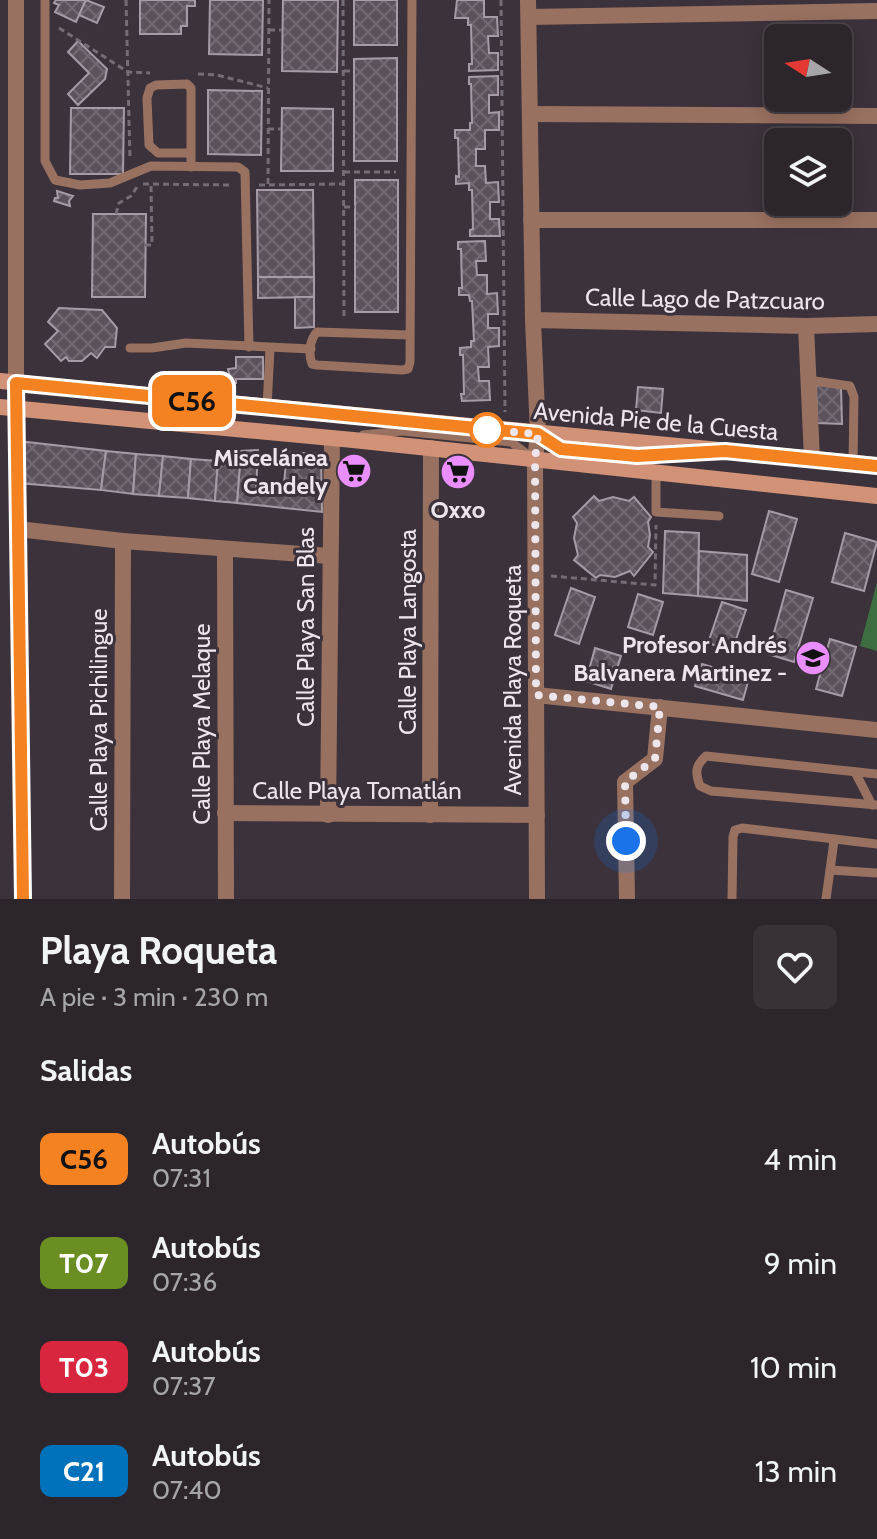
<!DOCTYPE html>
<html lang="es">
<meta charset="utf-8">
<style>
:root{--surface:#2c262c;--page:#383238;--text:#f1f3f6;--muted:#a6a5a9;--line:#484348}
body{margin:0;font-family:Cabin,sans-serif;background:var(--page);color:var(--text);height:100vh;display:flex;flex-direction:column;font-size:30px;white-space:nowrap}
*{box-sizing:border-box;margin:0}
p{font-size:26px;color:var(--muted)}
.icon{flex:none;width:44px;height:44px;fill:none;stroke:currentColor;stroke-width:2;stroke-linecap:round;stroke-linejoin:round}
.map{position:relative;height:899px;overflow:hidden}
.details{display:flex;flex-direction:column;background:var(--surface);flex:1}
.details>*{flex:none}
.badge{padding:0 16px;border-radius:12px;font-size:28px;line-height:52px}
.needle{width:52px;rotate:282deg}
.controls{position:absolute;left:764px;top:24px;display:grid;gap:16px}
.controls a{display:grid;place-items:center;width:88px;height:88px;border-radius:12px;background:var(--surface);box-shadow:0 4px 20px #0003,0 0 0 2px var(--line);font-size:40px}
.you{position:absolute;width:40px;height:40px;margin:-20px;border:6px solid #fff;border-radius:50%;background:#1a73e8;box-shadow:0 0 0 12px #1a73e833}
.map>.badge{position:absolute;translate:-50% -50%;box-shadow:0 0 0 4px #fff}
h2{padding:0 40px;font-size:30px;line-height:72px}
.round{display:grid;place-items:center;flex:none;width:84px;height:84px;border-radius:12px;background:var(--page)}
.overview{display:flex;align-items:center;justify-content:space-between;height:136px;padding:0 40px}
h1{font-size:38px;font-weight:700;line-height:60px}
ul{padding:0;list-style:none}
li{display:flex;align-items:center;gap:24px;height:104px;padding:0 40px}
li div{flex:1}
li b{display:block;font-size:30px}
li em{font-style:normal}
li .badge{min-width:88px;font-weight:700;text-align:center}
.map>svg:first-child{display:block}
.green{fill:#3d6d40}
.building{fill:url(#building-cross-hatch);stroke:#a59aa5;stroke-width:2}
.lines{fill:none;stroke-linecap:round;stroke-linejoin:round}
.path{stroke:#756d75;stroke-width:3;stroke-dasharray:6 4;stroke-linecap:butt}
.service{stroke:#997160;stroke-width:9}
.minor{stroke:#997160;stroke-width:16}
.secondary{stroke:#d19277;stroke-width:16}
.line-casing{stroke:#fff;stroke-width:18}
.line{stroke:#f58220;stroke-width:12}
.walk{stroke:#ece6ec;stroke-width:8;stroke-dasharray:0 14.4}
.stop-dot{fill:#fff;stroke:#f58220;stroke-width:4}
.labels{text-anchor:middle;dominant-baseline:central;stroke-width:6;stroke-linejoin:round;paint-order:stroke}
.street-label{font-size:24px;fill:#ece6ec;stroke:#3b323b}
.poi-label{font-size:24px;font-weight:bold;fill:#ece6ec;stroke:#3b323b;text-anchor:end}
</style>
<div class="map">
<svg width="877" height="899" viewBox="0 0 877 899">
<defs>
<pattern id="building-cross-hatch" width="8" height="8" patternUnits="userSpaceOnUse" patternTransform="scale(2)"><rect width="8" height="8" fill="#5b525c"/><path d="M0 0l8 8M0 8l8-8" fill="none" stroke="#736b74"/></pattern>
</defs>
<rect width="100%" height="100%" fill="#3b323b"/>
<polygon class="green" points="877,582 877,651 860,646"/>
<g class="building">
<polygon points="56,0 86,0 76,22 55,12 59,5 54,3"/>
<polygon points="86,0 104,7 97,23 79,15"/>
<polygon points="140,0 195,0 195,6 187,6 187,26 181,26 181,34 140,34"/>
<polygon points="210,0 263,0 262,55 209,54"/>
<polygon points="283,0 338,0 337,72 282,71"/>
<rect x="354" y="0" width="43" height="45"/>
<polygon points="457,0 484,0 484,17 497,17 498,36 488,36 489,53 498,53 498,70 469,71 469,64 472,64 471,25 468,25 468,18 455,18"/>
<polygon points="78,41 107,69 105,79 78,105 68,94 89,73 68,52"/>
<polygon points="397,58 397,161 354,161 354,59"/>
<polygon points="498,76 498,95 489,95 489,113 499,112 499,130 485,130 485,149 476,149 476,166 485,166 486,183 498,182 499,202 490,202 490,219 499,219 500,236 470,236 470,230 473,229 472,190 469,190 469,183 456,184 456,176 459,177 458,138 455,138 455,130 470,130 470,123 472,123 471,84 469,84 469,77"/>
<polygon points="208,90 262,91 261,155 208,154"/>
<polygon points="71,108 124,108 123,174 70,174"/>
<polygon points="282,108 333,109 333,171 281,171"/>
<rect x="355" y="180" width="43" height="132"/>
<polygon points="257,190 313,190 314,277 258,277"/>
<polygon points="57,191 73,196 69,201 70,206 54,201 55,198 58,198"/>
<polygon points="93,214 146,214 145,297 92,297"/>
<polygon points="485,241 486,261 476,261 477,275 487,275 487,294 497,293 498,314 488,314 488,328 499,328 499,346 488,347 489,367 478,367 479,381 489,381 490,400 462,401 461,394 464,394 463,355 460,355 460,348 471,347 471,341 474,341 472,301 470,301 469,295 459,295 459,288 462,288 461,249 458,249 458,242"/>
<polygon points="258,277 314,277 314,297 258,298"/>
<polygon points="295,297 314,297 314,327 295,328"/>
<polygon points="59,308 102,310 117,328 115,347 105,347 97,358 91,353 82,361 69,361 66,357 61,361 45,344 58,331 48,322"/>
<polygon points="236,357 263,357 263,379 236,379 236,383 231,383 228,369 236,368"/>
<polygon points="816,385 841,386 842,424 817,423"/>
<polygon points="638,387 663,389 661,413 636,410"/>
<polygon points="18,441 106,451 101,490 18,483"/>
<polygon points="258,450 256,491 283,494 287,452 321,454 322,512 237,503 241,451"/>
<polygon points="106,451 136,454 133,494 101,490"/>
<polygon points="136,454 163,456 159,496 133,494"/>
<polygon points="163,456 191,459 188,498 159,496"/>
<polygon points="191,459 218,461 215,501 188,498"/>
<polygon points="218,461 240,463 237,503 215,501"/>
<polygon points="594,496 599,501 613,497 629,501 634,497 651,517 648,522 650,535 648,547 653,552 634,576 630,571 615,577 600,575 596,578 574,560 578,555 574,538 577,523 573,517"/>
<polygon points="769,511 797,519 779,582 752,574"/>
<polygon points="665,531 699,533 698,596 663,593"/>
<polygon points="845,533 877,542 864,591 832,582"/>
<polygon points="699,551 747,555 747,601 698,596"/>
<polygon points="571,588 595,597 579,644 555,635"/>
<polygon points="786,590 813,598 794,662 768,654"/>
<polygon points="638,594 663,602 653,635 628,627"/>
<polygon points="722,602 746,610 732,651 708,643"/>
<polygon points="830,639 856,647 842,696 816,689"/>
<polygon points="595,648 621,656 611,689 586,681"/>
<polygon points="702,664 749,678 743,700 695,686"/>
</g>
<g class="lines">
<g class="path">
<polyline points="126,0 130,160"/>
<polyline points="343,0 344,319"/>
<polyline points="501,0 505,412"/>
<polyline points="59,28 128,72 150,73"/>
<polyline points="269,30 282,30"/>
<polyline points="344,71 354,71"/>
<polyline points="198,74 217,75 268,88"/>
<polyline points="268,129 281,129"/>
<polyline points="344,172 396,172"/>
<polyline points="143,184 231,185"/>
<polyline points="268,184 269,0"/>
<polyline points="259,185 344,184"/>
<polyline points="344,207 355,207"/>
<polyline points="116,214 119,203 131,196 137,187"/>
<polyline points="145,245 152,245 151,184"/>
<polyline points="551,576 655,585 656,525"/>
</g>
<g class="service">
<polyline points="45,0 45,161 55,180 80,185 110,183 151,166 238,167 245,172 249,347"/>
<polyline points="191,153 158,153 149,145 147,98 150,88 156,85 187,84 191,88 191,167"/>
<path d="M409,335L317,332C310,339 308,353 312,364L317,365L402,370L408,369L410,362L412,0"/>
<polyline points="130,348 152,348 186,343 311,349"/>
<polyline points="808,380 850,386 854,397 853,463"/>
<polyline points="267,408 270,348"/>
<polyline points="363,435 402,431 511,442 531,457"/>
<polyline points="541,436 561,449 637,456 686,453"/>
<polyline points="656,472 656,512 719,516"/>
<polyline points="855,772 872,805"/>
<path d="M877,774L706,756C695,766 695,772 700,786L711,791L877,805"/>
<polyline points="830,870 877,873"/>
<polyline points="732,899 733,837 735,830 742,828 877,844"/>
<polyline points="826,899 834,841"/>
</g>
<g class="minor">
<polyline points="528,0 533,320 538,434 535,460 537,899"/>
<polyline points="529,17 877,11"/>
<polyline points="530,114 877,116"/>
<polyline points="531,220 877,220"/>
<polyline points="533,320 806,326 877,324"/>
<polyline points="806,326 812,459"/>
<polyline points="16,383 16,0"/>
<polyline points="17,408 23,899"/>
<polyline points="18,529 123,541 329,556"/>
<polyline points="225,549 226,899"/>
<polyline points="536,695 877,730"/>
<polyline points="225,813 537,815"/>
<polyline points="328,815 332,438"/>
<polyline points="430,815 431,448"/>
<polyline points="122,899 123,541"/>
<polyline points="627,899 625,782 655,759 660,707"/>
</g>
<g class="secondary">
<polyline points="0,381 877,465"/>
<polyline points="0,407 353,440 877,496"/>
</g>
</g>
<g class="lines">
<defs>
<polyline id="line" points="23,899 16,383 538,434 561,449 637,456 725,451 877,466"/>
</defs>
<use href="#line" class="line-casing"/>
<use href="#line" class="line"/>
<polyline class="walk" points="487,430 479,429 538,434 535,460 536,695 660,707 655,759 625,782 626,841"/>
</g>
<defs>
<symbol id="supermarket-disc" viewBox="-11 -11 22 22"><circle r="9.5" fill="#ea8dfd" stroke="#3b323b"/><path d="M-6-5.5h2.5l.6 2H6L4.5 2H-2.5L-4.4-4H-6ZM-1.5 3.2a1.3 1.3 0 1 0 .1 0ZM3 3.2a1.3 1.3 0 1 0 .1 0Z" fill="#111"/></symbol>
<symbol id="school-disc" viewBox="-11 -11 22 22"><circle r="9.5" fill="#ea8dfd" stroke="#3b323b"/><path d="M0-5L7-2L0 1L-7-2ZM-4 1L0 2.5L4 1V4Q0 6-4 4Z" fill="#111"/></symbol>
</defs>
<g fill-rule="evenodd">
<use href="#supermarket-disc" x="334" y="451" width="40" height="40"/>
<use href="#supermarket-disc" x="438" y="452" width="40" height="40"/>
<use href="#school-disc" x="793" y="638" width="40" height="40"/>
</g>
<circle class="stop-dot" cx="487" cy="430" r="16"/>
<g class="labels">
<g class="street-label">
<text transform="translate(705 299) rotate(1)">Calle Lago de Patzcuaro</text>
<text transform="translate(656 421) rotate(5)">Avenida Pie de la Cuesta</text>
<text transform="translate(305 627) rotate(-90)">Calle Playa San Blas</text>
<text transform="translate(407 632) rotate(-90)">Calle Playa Langosta</text>
<text transform="translate(512 680) rotate(-90)">Avenida Playa Roqueta</text>
<text transform="translate(98 720) rotate(-90)">Calle Playa Pichilingue</text>
<text transform="translate(201 724) rotate(-90)">Calle Playa Melaque</text>
<text x="357" y="790">Calle Playa Tomatlán</text>
</g>
<g class="poi-label">
<text x="328" y="457">Miscelánea<tspan x="328" dy="28">Candely</tspan></text>
<text x="458" y="509" text-anchor="middle">Oxxo</text>
<text x="787" y="644">Profesor Andrés<tspan x="787" dy="28">Balvanera Martinez -</tspan></text>
</g>
</g>
</svg>
<div class="controls">
<a><svg class="needle" viewBox="-14 -14 28 28"><path d="M0-13l5 13h-10z" fill="#e53935"/><path d="M0 13l5-13h-10z" fill="#a6a5a9"/></svg></a>
<a><svg class="icon" aria-label="layers" viewBox="0 0 24 24"><path d="M12 4l9 5-9 5-9-5zM3 14l9 5 9-5"/></svg></a>
</div>
<div class="you" style="left:626px;top:841px"></div>
<b class="badge" style="left:192px;top:401px;background:#f58220;color:#111">C56</b>
</div>
<section class="details">
<div class="overview"><div><h1>Playa Roqueta</h1><p>A pie · 3 min · 230 m</p></div><a class="round"><svg class="icon" aria-label="heart" viewBox="0 0 24 24"><path d="M12 20l-8-8c-3-5 5-10 8-4 3-6 11-1 8 4z"/></svg></a></div>
<h2>Salidas</h2>
<ul>
<li><span class="badge" style="background:#f58220;color:#111">C56</span><div><b>Autobús</b><p>07:31</p></div><em>4 min</em></li>
<li><span class="badge" style="background:#6b8e23;color:#fff">T07</span><div><b>Autobús</b><p>07:36</p></div><em>9 min</em></li>
<li><span class="badge" style="background:#d7263d;color:#fff">T03</span><div><b>Autobús</b><p>07:37</p></div><em>10 min</em></li>
<li><span class="badge" style="background:#0072bc;color:#fff">C21</span><div><b>Autobús</b><p>07:40</p></div><em>13 min</em></li>
</ul>
</section>
